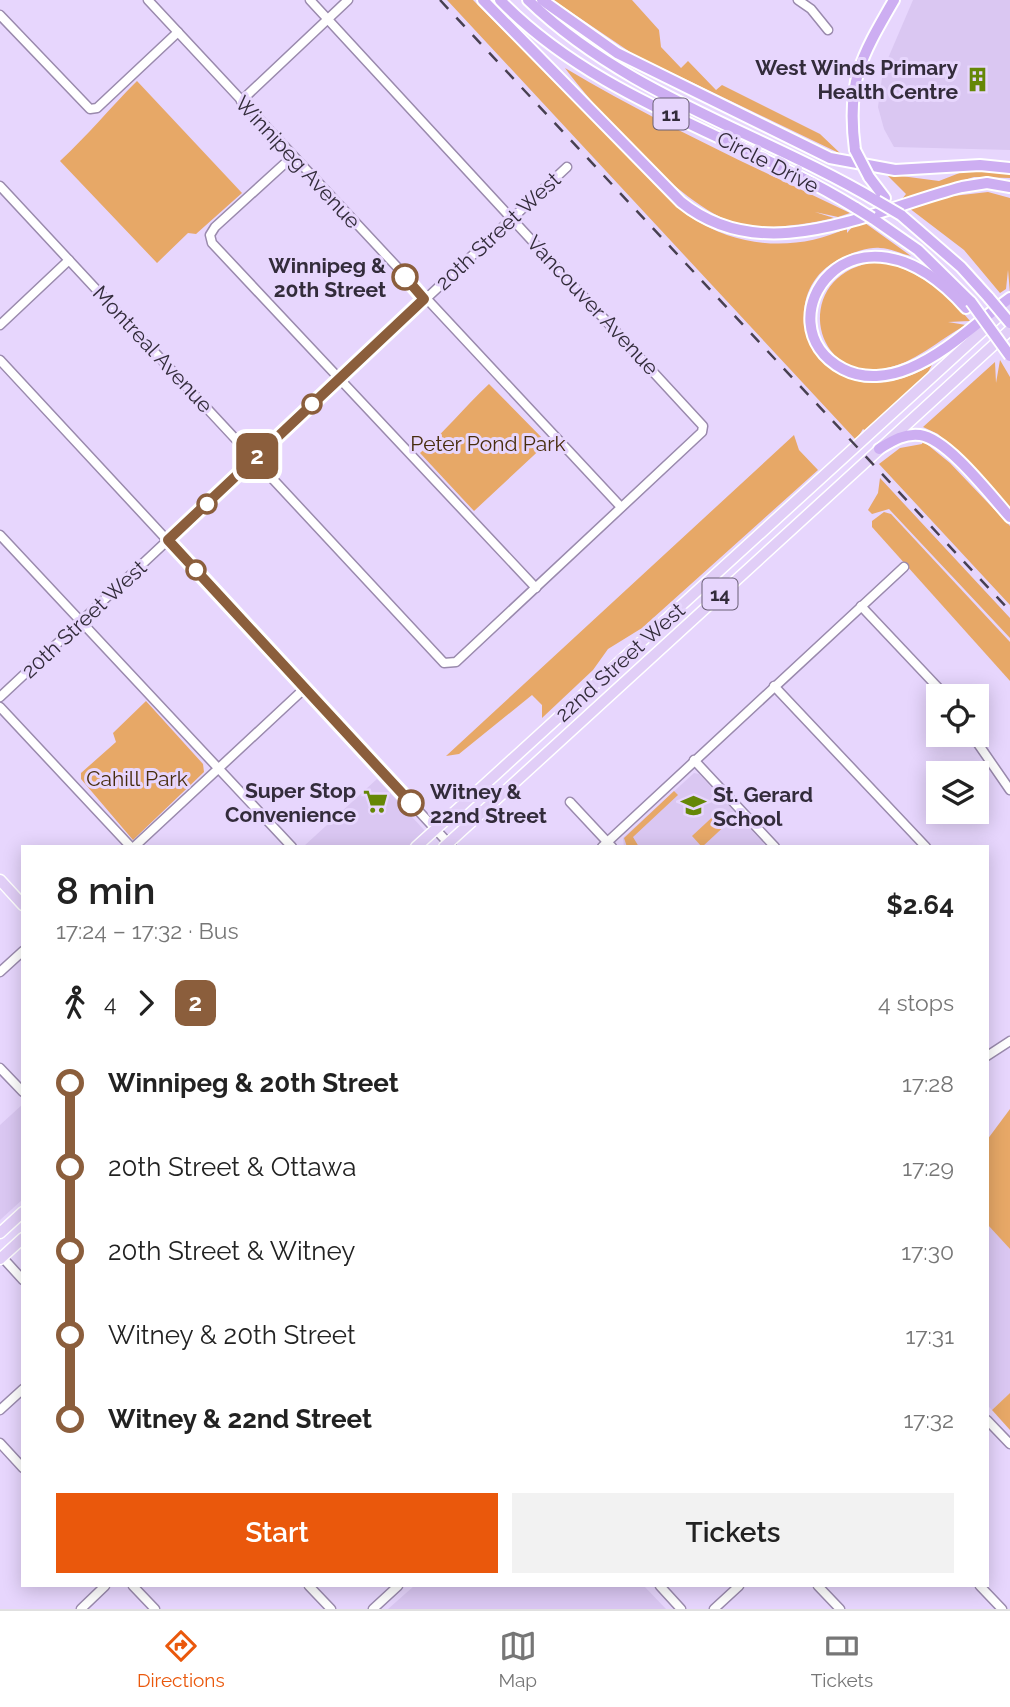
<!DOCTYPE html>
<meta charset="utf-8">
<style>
:root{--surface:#fff;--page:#f2f2f2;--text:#222;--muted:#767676;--line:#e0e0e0;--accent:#ea580c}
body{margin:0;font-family:Raleway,sans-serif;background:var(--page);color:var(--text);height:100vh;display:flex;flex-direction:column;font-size:26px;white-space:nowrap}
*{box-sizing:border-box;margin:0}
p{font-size:23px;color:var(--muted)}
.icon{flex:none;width:38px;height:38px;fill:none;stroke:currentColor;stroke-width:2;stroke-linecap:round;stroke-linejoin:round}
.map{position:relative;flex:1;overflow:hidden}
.drawer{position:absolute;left:21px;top:845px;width:968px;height:742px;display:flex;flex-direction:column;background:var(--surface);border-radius:0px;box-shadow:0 4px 18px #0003}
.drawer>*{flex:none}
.badge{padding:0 14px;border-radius:10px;font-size:24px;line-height:46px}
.fabs{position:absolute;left:926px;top:684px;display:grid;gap:14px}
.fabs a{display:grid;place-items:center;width:63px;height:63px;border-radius:0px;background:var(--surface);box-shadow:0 4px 18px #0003;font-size:35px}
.map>.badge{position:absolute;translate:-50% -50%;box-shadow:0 0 0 4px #fff}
.legs{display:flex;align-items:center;gap:10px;height:77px;padding:0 35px;font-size:23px}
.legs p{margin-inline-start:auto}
.summary{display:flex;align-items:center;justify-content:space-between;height:119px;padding:0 35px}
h1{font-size:38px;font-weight:600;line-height:52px}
.primary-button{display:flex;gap:14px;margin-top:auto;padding:14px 35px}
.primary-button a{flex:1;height:80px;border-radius:0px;background:var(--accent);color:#fff;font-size:28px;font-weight:600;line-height:80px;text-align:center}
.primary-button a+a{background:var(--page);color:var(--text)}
ul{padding:0 35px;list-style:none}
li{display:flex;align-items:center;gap:24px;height:84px;font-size:26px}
li i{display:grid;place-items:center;width:10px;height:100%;margin:0 9px;background:currentColor}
li i::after{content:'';width:18px;height:18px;margin:-9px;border:5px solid;border-radius:50%;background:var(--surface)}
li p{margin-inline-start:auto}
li:first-child i{background:linear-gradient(#0000 50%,currentColor 0)}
li:last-child i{background:linear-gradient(currentColor 50%,#0000 0)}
.tabs{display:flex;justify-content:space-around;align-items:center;height:98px;border-top:2px solid var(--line);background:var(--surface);font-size:19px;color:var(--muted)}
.tabs a{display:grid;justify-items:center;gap:4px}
.tabs .on{color:var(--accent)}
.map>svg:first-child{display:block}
.built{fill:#dac7f2}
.green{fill:#e7a867}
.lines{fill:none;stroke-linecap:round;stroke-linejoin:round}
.minor-casing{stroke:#9a8aad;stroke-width:11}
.major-casing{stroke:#fff;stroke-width:13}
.highway-casing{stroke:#fff;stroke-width:14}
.minor{stroke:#fff;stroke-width:8}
.major{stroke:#e1cef7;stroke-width:10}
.highway{stroke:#cdaef2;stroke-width:10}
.rail{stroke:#484051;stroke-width:2.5;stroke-dasharray:12 12;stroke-linecap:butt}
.highway-bridge-casing{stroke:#fff;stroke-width:14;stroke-linecap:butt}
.highway-bridge{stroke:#cdaef2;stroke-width:10}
.line-1-casing{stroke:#fff;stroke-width:16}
.line-1{stroke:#8b5e3c;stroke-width:10}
.stop-1-dot{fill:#fff;stroke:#8b5e3c;stroke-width:3.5}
.labels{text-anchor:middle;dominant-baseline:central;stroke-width:6;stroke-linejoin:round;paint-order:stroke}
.shield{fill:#e7d6fd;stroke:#695f75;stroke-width:2}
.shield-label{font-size:19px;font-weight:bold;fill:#332c3b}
.poi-label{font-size:21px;font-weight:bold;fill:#332c3b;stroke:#e7d6fd;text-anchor:end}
.street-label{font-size:21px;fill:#332c3b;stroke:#e7d6fd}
.stop-label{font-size:21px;font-weight:bold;fill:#332c3b;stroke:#e7d6fd;text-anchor:end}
.park-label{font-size:21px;fill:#472c0d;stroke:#e7d6fd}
</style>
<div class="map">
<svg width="1010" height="1609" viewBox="0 0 1010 1609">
<rect width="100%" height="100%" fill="#e7d6fd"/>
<g class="built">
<polygon points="913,0 1010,0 1010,150 894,147 884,129 878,107 883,70"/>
<polygon points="694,773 699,774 767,847 624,847 623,838"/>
<polygon points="377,779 425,831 407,847 303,847"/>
<polygon points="23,1104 23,1199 0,1220 0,1125"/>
<polygon points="987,1224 1010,1249 1010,1393 992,1410 987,1405"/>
<polygon points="414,1586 644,1586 666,1609 388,1609"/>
</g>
<g class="green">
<path d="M447,0H473L660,189C670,199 680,211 692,218C739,248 797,252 847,228V233L853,226L865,223L911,256C901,254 890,248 880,248C868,247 855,252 844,257C760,293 818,431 932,365L927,374L866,431L863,429L856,440Z"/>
<polygon points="553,0 632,0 659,30 661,47 681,68 688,61 716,90 722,85 820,134 841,154 633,54"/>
<path d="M565,68C657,123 754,167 850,213L838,217L815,212L834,218C807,224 776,229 749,226C692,221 599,113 565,68Z"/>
<path d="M137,81L242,193L196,234L188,233L157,263L60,161C88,135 110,108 137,81Z"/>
<polygon points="993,171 1010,174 1010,178 974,177 902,199 906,194 886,174 939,181 962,172"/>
<polygon points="988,192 1010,198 1010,293 1008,270 1006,289 1000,293 964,250 909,208 953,196"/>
<path d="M877,262C913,265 950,296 970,321L948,322L966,325C938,340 915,364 882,369C808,380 793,271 877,262Z"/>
<polygon points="1000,360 1010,377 1010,510 938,434 923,427 995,362 996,383"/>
<path d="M489,384L547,443L474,511L420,453C446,431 464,407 489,384Z"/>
<polygon points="794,435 799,450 818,470 642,628 608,649 593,670 542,718 542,705 532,695 459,754 446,756"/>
<polygon points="923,441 950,463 1010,526 1010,605 879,464 900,448 922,444"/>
<polygon points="880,478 1010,618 1010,638 889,509 872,514 868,510 878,493"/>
<polygon points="884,512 891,514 1010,642 1010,681 872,527 872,521"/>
<polygon points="146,701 203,764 204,772 133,840 81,779 81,773 116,742 113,733"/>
<polygon points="674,791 678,795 633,837 639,847 627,847 624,838"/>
<polygon points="720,810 730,821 702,847 692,836"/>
<polygon points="1010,1109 1010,1249 987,1224 987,1140"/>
<polygon points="1010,1393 1010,1430 992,1410"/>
</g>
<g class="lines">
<defs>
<g id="minor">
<polyline points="148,0 621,507"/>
<polyline points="798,0 811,9 828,30"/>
<polyline points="0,15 90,109 97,108 178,32"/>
<polyline points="241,101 348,0"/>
<polyline points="293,156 215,227 210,235 212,243 536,588"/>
<polyline points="0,186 444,663 456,662 702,432 703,426 310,0"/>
<polyline points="0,325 69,260"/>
<polyline points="0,360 452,847"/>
<polyline points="0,535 292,847"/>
<polyline points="861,606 946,696"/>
<polyline points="774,686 926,847"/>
<polyline points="0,697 567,167"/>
<polyline points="0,707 131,847"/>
<polyline points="972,735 1010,790"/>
<polyline points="694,760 775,847"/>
<polyline points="570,802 612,847"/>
<polyline points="134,847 305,688"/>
<polyline points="602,847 904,567"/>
<polyline points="0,972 23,951"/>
<polyline points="987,1056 1010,1041"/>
<polyline points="0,1068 23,1092"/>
<polyline points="2,1257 23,1280"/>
<polyline points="0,1410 23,1389"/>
<polyline points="987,1420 1010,1444"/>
<polyline points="0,1443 23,1468"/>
<polyline points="133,1586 155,1609"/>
<polyline points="309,1586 331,1609"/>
<polyline points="660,1586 681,1609"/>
<polyline points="818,1586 840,1609"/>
<polyline points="980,1586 1002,1609"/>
<polyline points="81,1609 105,1586"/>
<polyline points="373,1609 398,1586"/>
<polyline points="714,1609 739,1586"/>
</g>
<g id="major">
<polyline points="416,847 1010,306"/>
<polyline points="444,847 1010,330"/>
<polyline points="0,880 23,905"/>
<polyline points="0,1233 23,1212"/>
<polyline points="0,1259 23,1238"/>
</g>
<g id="highway">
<path d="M483,0L681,202C765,270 872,210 962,187L987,183L1010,187"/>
<path d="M500,0C598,101 739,136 856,208"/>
<path d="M528,0C626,95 762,133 877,201"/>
<polyline points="542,0 617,53 830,158 895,170 980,165 1010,168"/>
<path d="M855,150C846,82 861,57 894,0"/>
<polyline points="869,177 885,198"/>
<polyline points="901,215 961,267 989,298"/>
<polyline points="872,218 918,250 971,302"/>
<path d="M966,308C853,181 758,324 843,369C864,380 889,377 910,368C947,353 978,321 1010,298"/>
<path d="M879,449C892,441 904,433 920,435C948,439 991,496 1010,517"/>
</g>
</defs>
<use href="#minor" class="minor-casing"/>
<use href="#major" class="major-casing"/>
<use href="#highway" class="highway-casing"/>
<use href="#minor" class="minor"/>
<use href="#major" class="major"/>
<use href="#highway" class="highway"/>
<polyline class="rail" points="440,0 1010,611"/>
<defs>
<g id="highway-bridge">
<polyline points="855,150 869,177"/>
<polyline points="877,201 901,215"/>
<polyline points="856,208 872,218"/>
<polyline points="989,298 1010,323"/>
<polyline points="971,302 1010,356"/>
</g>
</defs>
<use href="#highway-bridge" class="highway-bridge-casing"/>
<use href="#highway-bridge" class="highway-bridge"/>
</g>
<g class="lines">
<defs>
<polyline id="line-1" points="405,277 424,299 168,540 411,803"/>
</defs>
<use href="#line-1" class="line-1-casing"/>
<use href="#line-1" class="line-1"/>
</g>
<defs>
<symbol id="building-bare" viewBox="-9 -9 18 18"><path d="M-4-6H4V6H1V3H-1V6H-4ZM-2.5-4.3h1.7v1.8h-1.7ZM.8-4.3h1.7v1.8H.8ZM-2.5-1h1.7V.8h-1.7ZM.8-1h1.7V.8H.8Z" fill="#658706" stroke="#e7d6fd" stroke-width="2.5" paint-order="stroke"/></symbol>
<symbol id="supermarket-bare" viewBox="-9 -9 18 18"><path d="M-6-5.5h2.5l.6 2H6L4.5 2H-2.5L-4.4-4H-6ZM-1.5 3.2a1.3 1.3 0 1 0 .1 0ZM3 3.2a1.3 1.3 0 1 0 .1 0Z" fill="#658706" stroke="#e7d6fd" stroke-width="2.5" paint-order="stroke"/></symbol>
<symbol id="school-bare" viewBox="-9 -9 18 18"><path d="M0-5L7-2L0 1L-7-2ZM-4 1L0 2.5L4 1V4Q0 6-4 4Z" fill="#658706" stroke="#e7d6fd" stroke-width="2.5" paint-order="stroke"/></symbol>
</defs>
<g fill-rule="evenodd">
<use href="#building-bare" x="960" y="62" width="35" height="35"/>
<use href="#supermarket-bare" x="358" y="784" width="35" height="35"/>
<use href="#school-bare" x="676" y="788" width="35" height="35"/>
</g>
<g class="stop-1-dot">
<circle cx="405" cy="277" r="12"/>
<circle cx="312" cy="404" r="9"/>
<circle cx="207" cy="504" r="9"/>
<circle cx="196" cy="570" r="9"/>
<circle cx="411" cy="803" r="12"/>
</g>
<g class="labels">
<g class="shield">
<rect x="653.5" y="98.5" width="35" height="31" rx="5"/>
<rect x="702.5" y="578.5" width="35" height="31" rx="5"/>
</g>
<g class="shield-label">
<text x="671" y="114">11</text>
<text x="720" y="594">14</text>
</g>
<g class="poi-label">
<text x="958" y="67">West Winds Primary<tspan x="958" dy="24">Health Centre</tspan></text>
<text x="356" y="790">Super Stop<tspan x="356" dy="24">Convenience</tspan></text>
<text x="713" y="794" text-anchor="start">St. Gerard<tspan x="713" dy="24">School</tspan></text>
</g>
<g class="street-label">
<text transform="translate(298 162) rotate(47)">Winnipeg Avenue</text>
<text transform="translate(768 162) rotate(27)">Circle Drive</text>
<text transform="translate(498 231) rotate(-43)">20th Street West</text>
<text transform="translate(593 305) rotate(47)">Vancouver Avenue</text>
<text transform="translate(153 349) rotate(47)">Montreal Avenue</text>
<text transform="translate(84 619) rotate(-43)">20th Street West</text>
<text transform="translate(620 662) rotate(-42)">22nd Street West</text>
</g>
<g class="stop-label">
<text x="386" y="265">Winnipeg &amp;<tspan x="386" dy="24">20th Street</tspan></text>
<text x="430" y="791" text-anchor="start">Witney &amp;<tspan x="430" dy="24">22nd Street</tspan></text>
</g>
<g class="park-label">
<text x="488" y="443">Peter Pond Park</text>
<text x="137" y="778">Cahill Park</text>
</g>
</g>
</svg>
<div class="fabs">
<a><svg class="icon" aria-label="locate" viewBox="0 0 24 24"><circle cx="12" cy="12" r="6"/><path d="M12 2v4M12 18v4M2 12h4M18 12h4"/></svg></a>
<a><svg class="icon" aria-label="layers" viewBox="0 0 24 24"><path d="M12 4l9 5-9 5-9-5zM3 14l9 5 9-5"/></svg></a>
</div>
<b class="badge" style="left:257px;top:456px;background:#8b5e3c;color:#fff">2</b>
<section class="drawer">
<div class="summary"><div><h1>8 min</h1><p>17:24 – 17:32 · Bus</p></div><b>$2.64</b></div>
<div class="legs"><svg class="icon" aria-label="walk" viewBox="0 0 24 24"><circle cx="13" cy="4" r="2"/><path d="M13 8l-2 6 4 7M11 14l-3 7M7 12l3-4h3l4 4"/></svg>4<svg class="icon" aria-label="forward" viewBox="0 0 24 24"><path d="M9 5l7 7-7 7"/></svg><b class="badge" style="background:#8b5e3c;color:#fff">2</b><p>4 stops</p></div>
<ul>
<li><i style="color:#8b5e3c"></i><b>Winnipeg &amp; 20th Street</b><p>17:28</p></li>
<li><i style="color:#8b5e3c"></i><span>20th Street &amp; Ottawa</span><p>17:29</p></li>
<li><i style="color:#8b5e3c"></i><span>20th Street &amp; Witney</span><p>17:30</p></li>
<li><i style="color:#8b5e3c"></i><span>Witney &amp; 20th Street</span><p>17:31</p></li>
<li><i style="color:#8b5e3c"></i><b>Witney &amp; 22nd Street</b><p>17:32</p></li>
</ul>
<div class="primary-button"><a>Start</a><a>Tickets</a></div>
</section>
</div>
<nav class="tabs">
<a class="on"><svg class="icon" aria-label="directions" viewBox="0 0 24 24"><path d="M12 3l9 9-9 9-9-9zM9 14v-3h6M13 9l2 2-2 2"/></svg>Directions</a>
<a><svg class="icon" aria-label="map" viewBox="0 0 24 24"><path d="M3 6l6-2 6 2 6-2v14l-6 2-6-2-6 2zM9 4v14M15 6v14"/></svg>Map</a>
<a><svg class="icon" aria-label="tickets" viewBox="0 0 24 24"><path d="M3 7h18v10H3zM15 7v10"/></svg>Tickets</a>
</nav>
